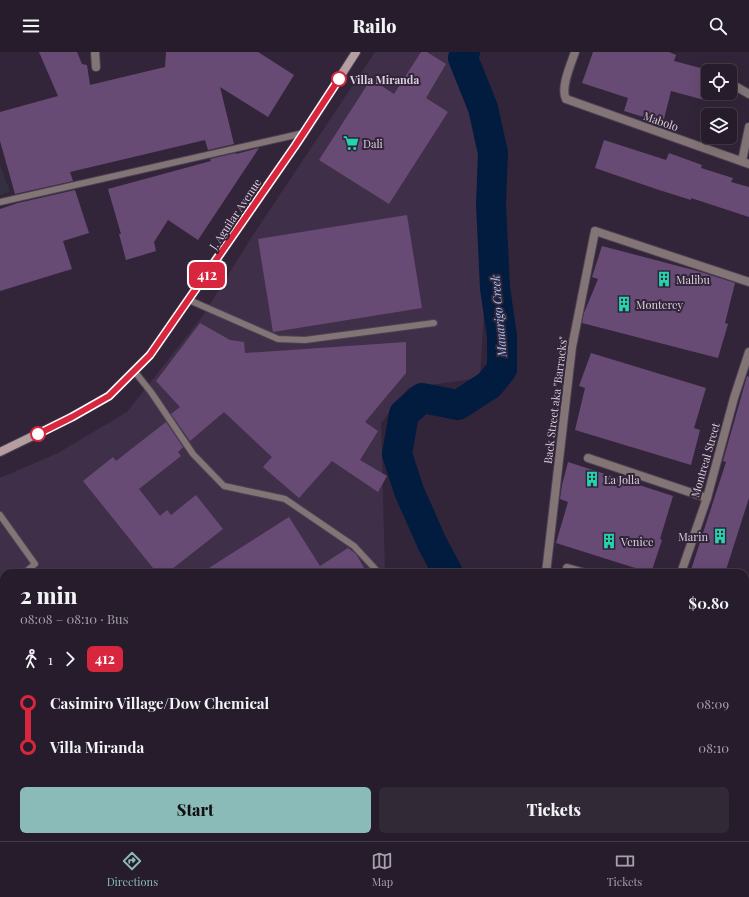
<!DOCTYPE html>
<meta charset="utf-8">
<style>
:root{--surface:#261c2b;--page:#322937;--text:#f1f3f6;--muted:#a4a1a9;--line:#423a47;--accent:#8bbbb9}
body{margin:0;font-family:"Playfair Display",serif;background:var(--page);color:var(--text);height:100vh;display:flex;flex-direction:column;font-size:15px;white-space:nowrap}
*{box-sizing:border-box;margin:0}
p{font-size:13px;color:var(--muted)}
.icon{flex:none;width:22px;height:22px;fill:none;stroke:currentColor;stroke-width:2;stroke-linecap:round;stroke-linejoin:round}
.map{position:relative;flex:1;overflow:hidden}
.side{position:absolute;left:0px;top:517px;width:749px;height:272px;display:flex;flex-direction:column;background:var(--surface);border-radius:12px 12px 0 0;box-shadow:0 4px 16px #0002,0 0 0 1px var(--line)}
.side>*{flex:none}
.badge{padding:0 8px;border-radius:6px;font-size:14px;line-height:26px}
.buttons{position:absolute;left:701px;top:12px;display:grid;gap:8px}
.buttons a{display:grid;place-items:center;width:36px;height:36px;border-radius:6px;background:var(--surface);box-shadow:0 4px 16px #0002,0 0 0 1px var(--line);font-size:20px}
.map>.badge{position:absolute;translate:-50% -50%;box-shadow:0 0 0 2px #fff}
.legs{display:flex;align-items:center;gap:6px;height:44px;padding:0 20px;font-size:13px}
.legs p{margin-inline-start:auto}
.overview{display:flex;align-items:center;justify-content:space-between;height:68px;padding:0 20px}
h1{font-size:22px;font-weight:800;line-height:30px}
.cta{display:flex;gap:8px;margin-top:auto;padding:8px 20px}
.cta a{flex:1;height:46px;border-radius:6px;background:var(--accent);color:#111;font-size:16px;font-weight:800;line-height:46px;text-align:center}
.cta a+a{background:var(--page);color:var(--text)}
ul{padding:0 20px;list-style:none}
li{display:flex;align-items:center;gap:14px;height:44px;font-size:15px}
li i{display:grid;place-items:center;width:6px;height:100%;margin:0 5px;background:currentColor}
li i::after{content:'';width:10px;height:10px;margin:-5px;border:3px solid;border-radius:50%;background:var(--surface)}
li p{margin-inline-start:auto}
li:first-child i{background:linear-gradient(#0000 50%,currentColor 0)}
li:last-child i{background:linear-gradient(currentColor 50%,#0000 0)}
header{display:flex;justify-content:space-between;align-items:center;height:52px;padding:0 20px;background:var(--surface);font-size:18px;font-weight:800}
.tabs{display:flex;justify-content:space-around;align-items:center;height:56px;border-top:1px solid var(--line);background:var(--surface);font-size:11px;color:var(--muted)}
.tabs a{display:grid;justify-items:center;gap:2px}
.tabs .on{color:var(--accent)}
.map>svg:first-child{display:block}
.built{fill:#402f48}
.education{fill:#333041}
.lines{fill:none;stroke-linecap:round;stroke-linejoin:round}
.river{stroke:#011c3e;stroke-width:30}
.building{fill:#684b75}
.service-casing{stroke:#4e4154;stroke-width:8}
.minor-casing{stroke:#4e4154;stroke-width:10}
.secondary-casing{stroke:#4e4154;stroke-width:10}
.service{stroke:#837576;stroke-width:6}
.minor{stroke:#837576;stroke-width:8}
.secondary{stroke:#b59ea0;stroke-width:8}
.line-1-casing{stroke:#fff;stroke-width:9}
.line-1{stroke:#d7263d;stroke-width:6}
.stop-1-dot{fill:#fff;stroke:#d7263d;stroke-width:2}
.labels{text-anchor:middle;dominant-baseline:central;stroke-width:4;stroke-linejoin:round;paint-order:stroke}
.stop-label{font-size:11px;font-weight:bold;fill:#dbd2df;stroke:#332539;text-anchor:start}
.street-label{font-size:11px;fill:#dbd2df;stroke:#332539}
.poi-label{font-size:11px;fill:#dbd2df;stroke:#332539;text-anchor:start}
.water-label{font-size:12px;font-style:italic;fill:#9fc6f9;stroke:#332539}
</style>
<header><svg class="icon" aria-label="menu" viewBox="0 0 24 24"><path d="M4 6h16M4 12h16M4 18h16"/></svg>Railo<svg class="icon" aria-label="search" viewBox="0 0 24 24"><circle cx="10" cy="10" r="6"/><path d="M15 15l6 6"/></svg></header>
<div class="map">
<svg width="749" height="789" viewBox="0 0 749 789">
<rect width="100%" height="100%" fill="#332539"/>
<polygon class="built" points="375,0 453,0 453,2 482,108 489,179 480,326 408,336 381,371 385,521 4,521 4,785 349,785 348,789 0,789 0,426 58,401 127,360 202,265 251,186"/>
<polygon class="education" points="0,113 10,140 0,143"/>
<g class="lines">
<g class="river">
<polyline points="448,521 432,491 409,439 397,402 404,362 422,346 458,353 489,333 502,317 502,284 495,236 491,152 493,101 483,56 463,6 465,0"/>
<polyline points="361,785 361,789"/>
</g>
</g>
<g class="building">
<polygon points="39,0 77,0 82,12 87,13 90,33 165,15 166,0 258,0 294,23 268,65 220,35 234,92 208,98 205,88 70,120 73,129 15,142 0,89 0,60 58,44"/>
<polygon points="421,0 427,0 446,12 426,46 448,60 389,152 319,108 371,27 394,42"/>
<polygon points="593,0 669,0 676,3 674,9 708,18 704,34 708,36 708,49 671,39 663,71 624,59 628,46 582,31"/>
<polygon points="604,88 666,108 669,101 702,113 701,116 733,126 731,130 749,135 749,165 691,146 691,148 656,137 595,116"/>
<polygon points="259,96 198,188 168,168 154,190 156,199 126,208 119,182 121,182 108,137 211,109 210,107 236,101 236,102"/>
<polygon points="75,138 89,181 63,189 72,217 0,239 0,157 18,151"/>
<polygon points="407,163 422,256 273,280 258,187"/>
<polygon points="602,194 701,220 735,231 725,271 728,272 718,306 582,271 584,261 598,227 592,225"/>
<polygon points="200,271 230,288 244,290 245,301 406,290 406,321 365,370 378,379 360,408 387,424 378,440 332,409 299,446 263,415 272,405 224,360 190,389 171,362 180,355 156,329"/>
<polygon points="591,301 706,336 694,376 700,378 691,413 575,378 585,336 579,334"/>
<polygon points="747,324 749,325 749,446 725,521 690,521 726,410 723,409"/>
<polygon points="166,370 183,395 178,400 181,404 139,437 160,464 167,458 171,463 196,443 223,477 167,521 157,521 83,429 113,405 116,409"/>
<polygon points="568,410 673,444 660,487 662,488 651,521 556,491 568,450 560,447 562,433"/>
<polygon points="289,465 320,514 348,496 356,502 367,521 201,521"/>
</g>
<g class="lines">
<defs>
<g id="service">
<polyline points="0,150 304,81"/>
<polyline points="189,248 278,287 305,288 434,271"/>
<polyline points="135,320 151,340 193,402 224,434 285,447 354,494 379,521"/>
<polyline points="0,463 35,512 24,521"/>
<polyline points="0,540 4,537"/>
<polyline points="0,580 4,584"/>
<polyline points="0,729 4,726"/>
<polyline points="745,736 749,737"/>
<polyline points="448,789 449,785"/>
</g>
<g id="minor">
<polyline points="95,0 96,15"/>
<path d="M575,0C571,12 560,36 566,47L749,112"/>
<polyline points="730,31 749,42"/>
<polyline points="742,109 749,75"/>
<polyline points="588,406 707,446"/>
<polyline points="567,516 585,521"/>
<polyline points="546,521 572,295 595,179 749,230"/>
<polyline points="681,521 707,446 734,346 749,300"/>
<polyline points="745,688 749,677"/>
<polyline points="557,785 558,789"/>
<polyline points="717,789 718,785"/>
</g>
<polyline id="secondary" points="0,400 72,365 109,344 150,303 304,81 356,0"/>
</defs>
<use href="#service" class="service-casing"/>
<use href="#minor" class="minor-casing"/>
<use href="#secondary" class="secondary-casing"/>
<use href="#service" class="service"/>
<use href="#minor" class="minor"/>
<use href="#secondary" class="secondary"/>
</g>
<g class="lines">
<defs>
<polyline id="line-1" points="38,382 72,365 109,344 150,303 295,94 339,27"/>
</defs>
<use href="#line-1" class="line-1-casing"/>
<use href="#line-1" class="line-1"/>
</g>
<defs>
<symbol id="supermarket-bare" viewBox="-9 -9 18 18"><path d="M-6-5.5h2.5l.6 2H6L4.5 2H-2.5L-4.4-4H-6ZM-1.5 3.2a1.3 1.3 0 1 0 .1 0ZM3 3.2a1.3 1.3 0 1 0 .1 0Z" fill="#23d5af" stroke="#332539" stroke-width="2.5" paint-order="stroke"/></symbol>
<symbol id="building-bare" viewBox="-9 -9 18 18"><path d="M-4-6H4V6H1V3H-1V6H-4ZM-2.5-4.3h1.7v1.8h-1.7ZM.8-4.3h1.7v1.8H.8ZM-2.5-1h1.7V.8h-1.7ZM.8-1h1.7V.8H.8Z" fill="#23d5af" stroke="#332539" stroke-width="2.5" paint-order="stroke"/></symbol>
</defs>
<g fill-rule="evenodd">
<use href="#supermarket-bare" x="340" y="80" width="22" height="22"/>
<use href="#building-bare" x="653" y="216" width="22" height="22"/>
<use href="#building-bare" x="613" y="241" width="22" height="22"/>
<use href="#building-bare" x="581" y="416" width="22" height="22"/>
<use href="#building-bare" x="709" y="473" width="22" height="22"/>
<use href="#building-bare" x="598" y="478" width="22" height="22"/>
</g>
<g class="stop-1-dot">
<circle cx="339" cy="27" r="7"/>
<circle cx="38" cy="382" r="7"/>
</g>
<g class="labels">
<g class="stop-label">
<text x="350" y="27">Villa Miranda</text>
</g>
<g class="street-label">
<text transform="translate(661 69) rotate(19)">Mabolo</text>
<text transform="translate(235 162) rotate(-56)">J. Aguilar Avenue</text>
<text transform="translate(555 348) rotate(-83)">Back Street aka "Barracks"</text>
<text transform="translate(705 408) rotate(-74)">Montreal Street</text>
</g>
<g class="poi-label">
<text x="363" y="91">Dali</text>
<text x="676" y="227">Malibu</text>
<text x="636" y="252">Monterey</text>
<text x="604" y="427">La Jolla</text>
<text x="708" y="484" text-anchor="end">Marin</text>
<text x="621" y="489">Venice</text>
</g>
<g class="water-label">
<text transform="translate(498 264) rotate(-95)">Manarigo Creek</text>
</g>
</g>
</svg>
<div class="buttons">
<a><svg class="icon" aria-label="locate" viewBox="0 0 24 24"><circle cx="12" cy="12" r="6"/><path d="M12 2v4M12 18v4M2 12h4M18 12h4"/></svg></a>
<a><svg class="icon" aria-label="layers" viewBox="0 0 24 24"><path d="M12 4l9 5-9 5-9-5zM3 14l9 5 9-5"/></svg></a>
</div>
<b class="badge" style="left:207px;top:223px;background:#d7263d;color:#fff">412</b>
<section class="side">
<div class="overview"><div><h1>2 min</h1><p>08:08 – 08:10 · Bus</p></div><b>$0.80</b></div>
<div class="legs"><svg class="icon" aria-label="walk" viewBox="0 0 24 24"><circle cx="13" cy="4" r="2"/><path d="M13 8l-2 6 4 7M11 14l-3 7M7 12l3-4h3l4 4"/></svg>1<svg class="icon" aria-label="forward" viewBox="0 0 24 24"><path d="M9 5l7 7-7 7"/></svg><b class="badge" style="background:#d7263d;color:#fff">412</b></div>
<ul>
<li><i style="color:#d7263d"></i><b>Casimiro Village/Dow Chemical</b><p>08:09</p></li>
<li><i style="color:#d7263d"></i><b>Villa Miranda</b><p>08:10</p></li>
</ul>
<div class="cta"><a>Start</a><a>Tickets</a></div>
</section>
</div>
<nav class="tabs">
<a class="on"><svg class="icon" aria-label="directions" viewBox="0 0 24 24"><path d="M12 3l9 9-9 9-9-9zM9 14v-3h6M13 9l2 2-2 2"/></svg>Directions</a>
<a><svg class="icon" aria-label="map" viewBox="0 0 24 24"><path d="M3 6l6-2 6 2 6-2v14l-6 2-6-2-6 2zM9 4v14M15 6v14"/></svg>Map</a>
<a><svg class="icon" aria-label="tickets" viewBox="0 0 24 24"><path d="M3 7h18v10H3zM15 7v10"/></svg>Tickets</a>
</nav>
